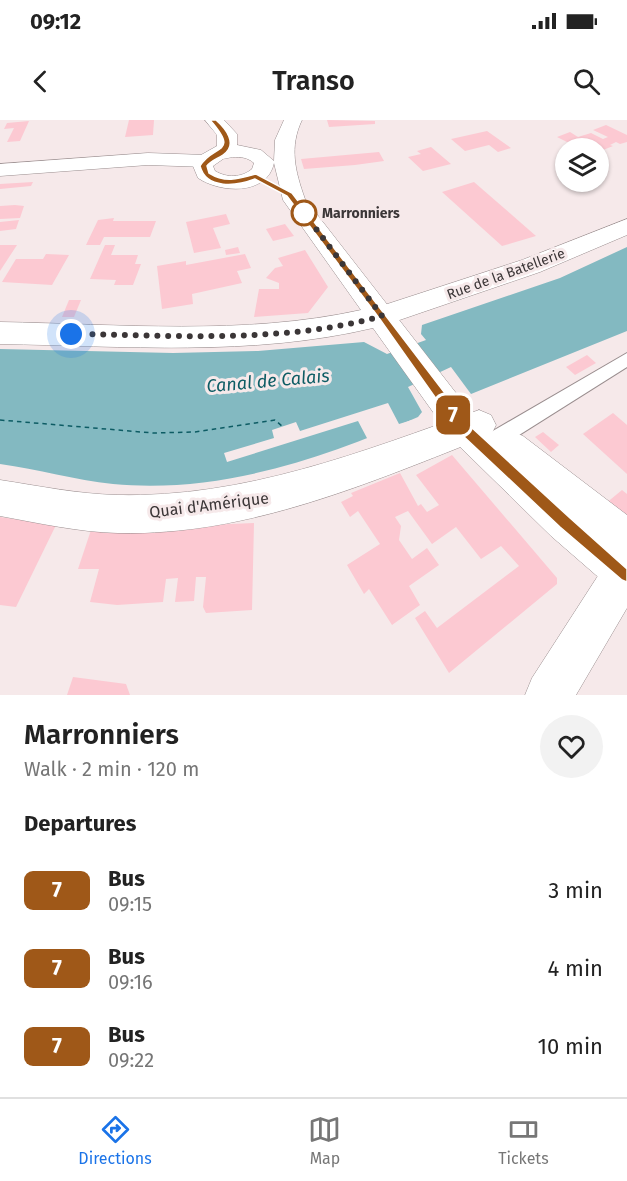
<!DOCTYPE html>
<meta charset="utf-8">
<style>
:root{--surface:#fff;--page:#f2f2f2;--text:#222;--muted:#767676;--line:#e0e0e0;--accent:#1a73e8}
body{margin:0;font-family:"Fira Sans",sans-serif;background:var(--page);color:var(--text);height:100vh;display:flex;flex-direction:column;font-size:22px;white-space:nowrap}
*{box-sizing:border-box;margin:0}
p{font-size:20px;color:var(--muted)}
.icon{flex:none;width:33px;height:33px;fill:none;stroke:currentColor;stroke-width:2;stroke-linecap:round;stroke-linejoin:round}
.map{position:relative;height:575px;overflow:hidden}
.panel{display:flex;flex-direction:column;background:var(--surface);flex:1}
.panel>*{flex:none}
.badge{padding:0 12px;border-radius:9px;font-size:21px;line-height:39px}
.fabs{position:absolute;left:555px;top:18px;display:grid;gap:12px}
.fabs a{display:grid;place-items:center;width:54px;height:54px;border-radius:50%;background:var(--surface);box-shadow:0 2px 4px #0004;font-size:30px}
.you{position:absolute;width:30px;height:30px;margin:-15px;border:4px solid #fff;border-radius:50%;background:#1a73e8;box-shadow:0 0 0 9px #1a73e833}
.map>.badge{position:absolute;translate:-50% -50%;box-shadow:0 0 0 3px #fff}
h2{padding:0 24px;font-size:22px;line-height:54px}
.round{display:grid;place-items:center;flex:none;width:63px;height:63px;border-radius:32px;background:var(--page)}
.overview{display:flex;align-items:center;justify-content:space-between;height:102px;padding:0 24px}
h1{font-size:28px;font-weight:600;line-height:45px}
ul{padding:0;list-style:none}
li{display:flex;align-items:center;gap:18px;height:78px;padding:0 24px}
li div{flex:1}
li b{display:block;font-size:22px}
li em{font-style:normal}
li .badge{min-width:66px;font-weight:700;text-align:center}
.status{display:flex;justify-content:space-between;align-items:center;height:42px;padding:0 30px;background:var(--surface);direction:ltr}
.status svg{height:16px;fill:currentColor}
header{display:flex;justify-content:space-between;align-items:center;height:78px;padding:0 24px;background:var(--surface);font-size:27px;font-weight:600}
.tab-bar{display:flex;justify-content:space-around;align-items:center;height:84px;border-top:2px solid var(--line);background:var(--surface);font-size:16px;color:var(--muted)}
.tab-bar a{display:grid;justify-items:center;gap:3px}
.tab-bar .on{color:var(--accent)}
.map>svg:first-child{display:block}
.water{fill:#83b9c1}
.pier{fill:#f6e9ea}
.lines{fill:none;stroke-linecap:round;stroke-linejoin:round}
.ferry{stroke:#0d5c64;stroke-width:1.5;stroke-dasharray:4.5 4;stroke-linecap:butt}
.building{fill:#fcc9d2}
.lane-casing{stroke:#998d8e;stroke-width:2}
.street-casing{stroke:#998d8e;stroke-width:1}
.secondary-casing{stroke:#998d8e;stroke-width:1}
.lane{fill:#fff;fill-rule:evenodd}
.street{fill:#fff;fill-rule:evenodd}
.secondary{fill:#fff;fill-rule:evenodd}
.line{fill:#9f5818;stroke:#fff;stroke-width:1.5}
.walk{stroke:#3b3637;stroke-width:6;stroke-dasharray:0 10.8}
.stop-dot{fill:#fff;stroke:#9f5818;stroke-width:3}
.labels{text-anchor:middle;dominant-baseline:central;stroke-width:6;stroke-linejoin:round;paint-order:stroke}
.far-stop-label{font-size:14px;font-weight:bold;fill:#3b3637;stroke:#f6e9ea;text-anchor:start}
.far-street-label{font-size:14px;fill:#3b3637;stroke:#f6e9ea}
.street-label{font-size:16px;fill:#3b3637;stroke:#f6e9ea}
.water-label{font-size:18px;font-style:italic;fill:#0d5c64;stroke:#f6e9ea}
</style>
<div class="status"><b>09:12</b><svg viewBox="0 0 49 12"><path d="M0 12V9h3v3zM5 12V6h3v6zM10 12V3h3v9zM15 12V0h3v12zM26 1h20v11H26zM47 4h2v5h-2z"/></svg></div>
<header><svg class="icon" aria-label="back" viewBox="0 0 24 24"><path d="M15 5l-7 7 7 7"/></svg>Transo<svg class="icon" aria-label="search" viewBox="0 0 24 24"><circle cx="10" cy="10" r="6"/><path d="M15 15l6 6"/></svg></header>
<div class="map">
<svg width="627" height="575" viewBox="0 0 627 575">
<rect width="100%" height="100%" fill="#f6e9ea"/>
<path class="water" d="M627,127V211L471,274L451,247L408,267L422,292L418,297C322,339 219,374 113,364C75,360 38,349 0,344V229L173,233L258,231L364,222L387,234L426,220L421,214L422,205L560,158Z"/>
<polygon class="pier" points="388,283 399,304 412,300 414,303 368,320 358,301 227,342 224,333 274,318 272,310 296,302 300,311"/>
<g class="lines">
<polyline class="ferry" points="0,300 153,313 195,312 275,300 283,307"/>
</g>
<g class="building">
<polygon points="129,0 154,0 153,15 125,17"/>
<polygon points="327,0 375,1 375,4 329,7"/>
<polygon points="29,1 20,21 7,22 14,8 4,9 7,3"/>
<polygon points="606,5 627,15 627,22 620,24 616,22 610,25 613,26 598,32 598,28 579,28 557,17 570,12 578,17 591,13 603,19 608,17 593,10"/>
<polygon points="487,11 511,28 498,32 489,25 465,31 451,19"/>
<polygon points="431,27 451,44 423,51 408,37 421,34 417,31"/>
<polygon points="379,32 384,41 355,45 304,49 301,39"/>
<polygon points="33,62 31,66 0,69 0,64"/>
<polygon points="474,62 536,116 502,126 442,72"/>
<polygon points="0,86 15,85 24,86 20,98 0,99"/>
<polygon points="226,94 230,104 213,108 221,128 194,133 186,102"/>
<polygon points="114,98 113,101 156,101 150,117 104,117 100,125 86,125 98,100"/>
<polygon points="19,100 16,109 0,111 0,102"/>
<polygon points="285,104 294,116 273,121 266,109"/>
<polygon points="0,125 17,125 0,151"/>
<polygon points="105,125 115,125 111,135 138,135 135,144 141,144 133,165 114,165 116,160 90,159"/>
<polygon points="238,127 240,133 226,135 225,130"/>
<polygon points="305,130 328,167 308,193 254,197 259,169 279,169 279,163 266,158 275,148 283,146 278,138"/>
<polygon points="46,134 69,135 52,165 2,162 16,139 43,139"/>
<polygon points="245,134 251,148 237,151 242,163 192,174 193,184 162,189 157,146 186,141 186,145"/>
<polygon points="69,180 81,180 74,197 62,197"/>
<polygon points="587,235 596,243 575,255 566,247"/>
<polygon points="613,293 627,305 627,354 583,314"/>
<polygon points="543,312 559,325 551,332 535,317"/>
<polygon points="452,335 557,458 557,464 449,553 415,498 425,491 437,508 519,446 501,426 481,439 456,407 432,424 408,391 395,397 401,406 399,420 412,439 427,428 439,445 409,466 420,485 392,505 369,469 364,474 347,445 380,424 358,391 350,397 341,382 353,376 351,373 400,353 418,386 421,384 427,392 439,385 416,355"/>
<polygon points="622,370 627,374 627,402 605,384"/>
<polygon points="0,397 56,405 16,487 0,485"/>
<polygon points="254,403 252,490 206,493 203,487 206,457 196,457 194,481 175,482 178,458 166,459 163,482 117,485 90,482 99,449 78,449 91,410"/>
<polygon points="73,557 126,564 130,575 67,575"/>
</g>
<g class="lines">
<defs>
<polygon id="lane" points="627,233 627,247 505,324 498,326 491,324 489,318 491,312"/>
<g id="street">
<polygon points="148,33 206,35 213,37 216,41 213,45 206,47 148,45 0,56 0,44"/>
<polygon points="627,99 627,115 540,152 382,206 372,203 368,196 372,189 522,140"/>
<path d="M479,290L491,295L496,305L491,315C371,362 249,416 118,413C78,412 39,403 0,396V360C39,366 78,374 117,375C244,378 362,332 479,290Z"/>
<polygon points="627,428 627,488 576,575 525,575 532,558 612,434"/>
</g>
<path id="secondary" d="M205,0H224L237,14V25L261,30L274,41L275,20L284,0H302C289,27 295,51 305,79L477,300L498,318L511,311L523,316L627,395V475L612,469L551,416L453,320L373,208C251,237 125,226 0,224V202C120,204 243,216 361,190L283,80L274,43C267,76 220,73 198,58L193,46L201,35L217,26V15ZM233,37C241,37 247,37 254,43L252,49C241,58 227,58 215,51L213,46L223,39Z"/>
</defs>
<use href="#lane" class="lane-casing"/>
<use href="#street" class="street-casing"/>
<use href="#secondary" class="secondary-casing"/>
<use href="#lane" class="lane"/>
<use href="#street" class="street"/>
<use href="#secondary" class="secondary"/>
</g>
<path class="line" d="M210,0H216C225,8 239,24 223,35C217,39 211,40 207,46L209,53C225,63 238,59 256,54L292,73L470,306L570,398L627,449V462L622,460L560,407L461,314L379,198L287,76L255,59C237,66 206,70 200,46C212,24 241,35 210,0Z"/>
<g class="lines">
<path class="walk" d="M71,214C174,215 282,224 382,196L304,93"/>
</g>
<circle class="stop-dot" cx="304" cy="93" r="12"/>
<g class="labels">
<g class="far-stop-label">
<text x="322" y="93">Marronniers</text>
</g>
<g class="far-street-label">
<text transform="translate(506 154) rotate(-20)">Rue de la Batellerie</text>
</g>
<g class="street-label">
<text transform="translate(209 385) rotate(-7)">Quai d'Amérique</text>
</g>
<g class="water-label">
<text transform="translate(268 261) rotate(-5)">Canal de Calais</text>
</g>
</g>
</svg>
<div class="fabs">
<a><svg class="icon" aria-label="layers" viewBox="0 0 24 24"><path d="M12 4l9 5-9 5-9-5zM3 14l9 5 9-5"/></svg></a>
</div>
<div class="you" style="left:71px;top:214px"></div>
<b class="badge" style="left:453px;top:295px;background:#9f5818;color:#fff">7</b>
</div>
<section class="panel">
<div class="overview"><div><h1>Marronniers</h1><p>Walk · 2 min · 120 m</p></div><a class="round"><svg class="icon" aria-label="heart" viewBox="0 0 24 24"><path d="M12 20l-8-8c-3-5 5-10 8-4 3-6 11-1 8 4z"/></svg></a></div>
<h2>Departures</h2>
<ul>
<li><span class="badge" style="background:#9f5818;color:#fff">7</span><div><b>Bus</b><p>09:15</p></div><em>3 min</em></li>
<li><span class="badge" style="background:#9f5818;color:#fff">7</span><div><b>Bus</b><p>09:16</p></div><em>4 min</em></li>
<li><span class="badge" style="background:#9f5818;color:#fff">7</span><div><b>Bus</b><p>09:22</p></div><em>10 min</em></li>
</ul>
</section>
<nav class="tab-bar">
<a class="on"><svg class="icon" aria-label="directions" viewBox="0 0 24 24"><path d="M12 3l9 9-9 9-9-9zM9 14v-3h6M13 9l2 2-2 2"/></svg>Directions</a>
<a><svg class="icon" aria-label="map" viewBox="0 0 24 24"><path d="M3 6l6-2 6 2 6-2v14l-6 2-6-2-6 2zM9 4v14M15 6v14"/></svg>Map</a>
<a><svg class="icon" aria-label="tickets" viewBox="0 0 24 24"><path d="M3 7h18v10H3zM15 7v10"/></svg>Tickets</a>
</nav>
